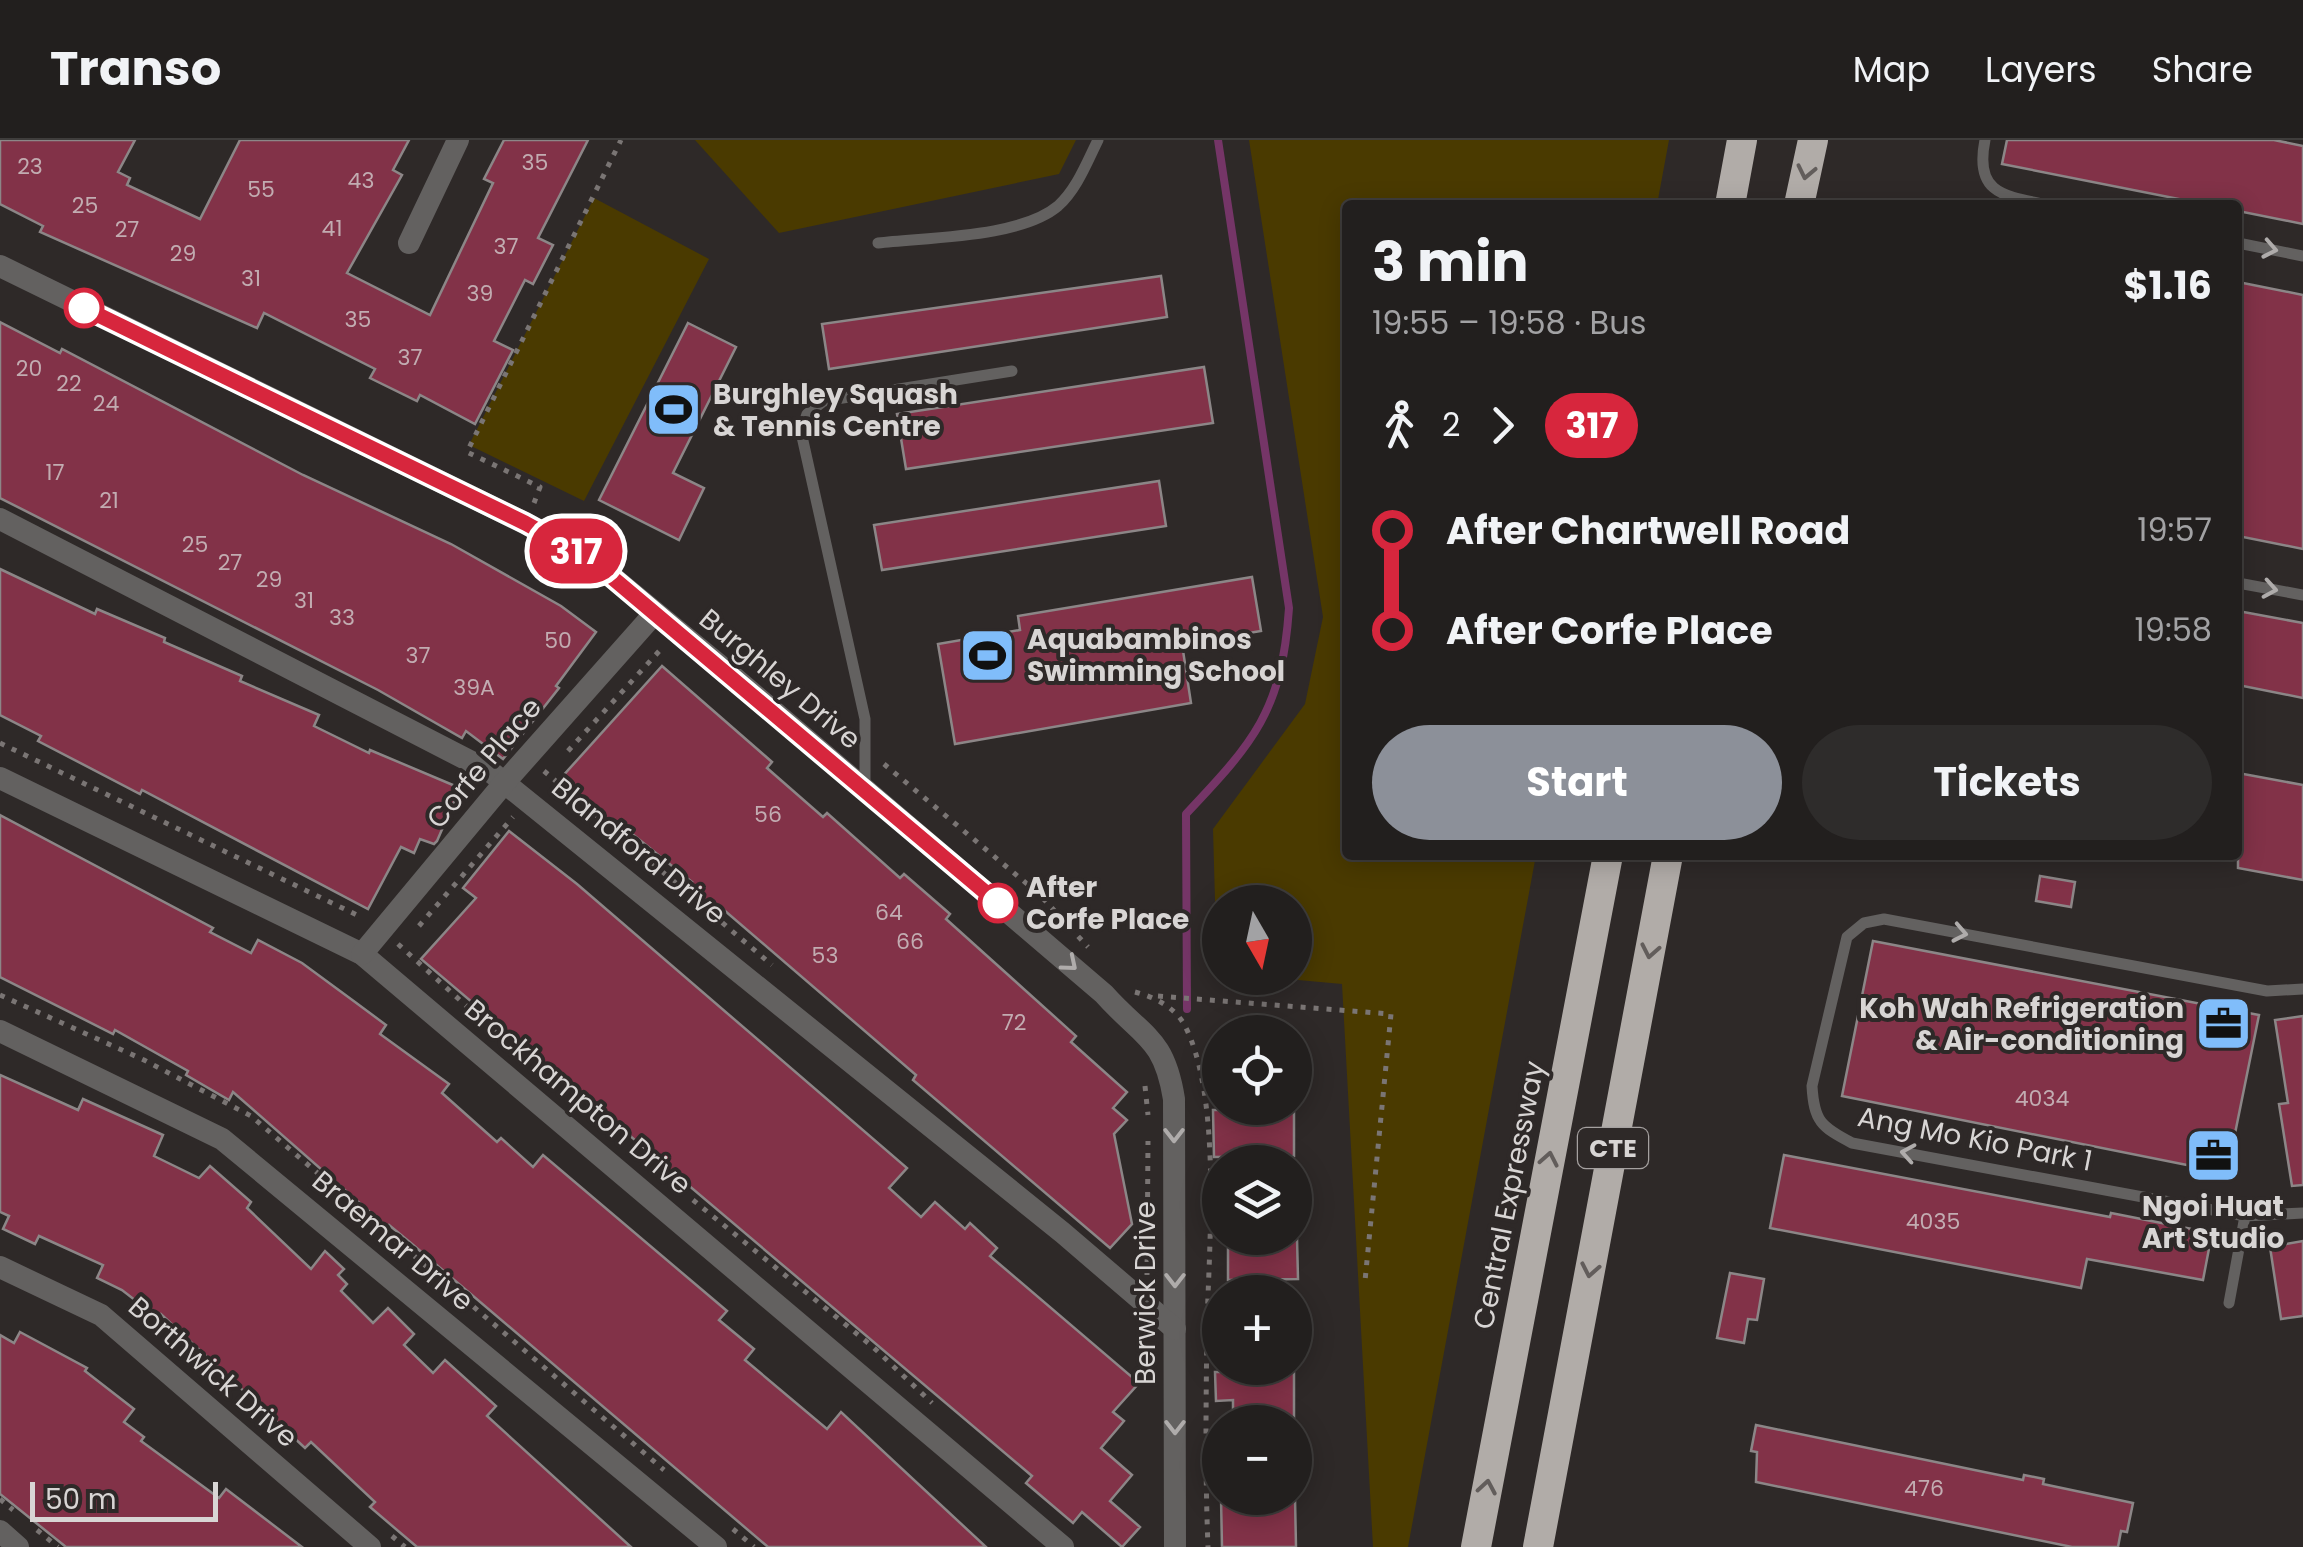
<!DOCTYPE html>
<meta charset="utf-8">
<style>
:root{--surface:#221f1e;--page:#2e2c2b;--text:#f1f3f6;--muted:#a2a2a4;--line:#3f3d3c;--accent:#8c9099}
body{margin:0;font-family:Poppins,sans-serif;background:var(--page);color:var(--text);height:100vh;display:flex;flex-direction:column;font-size:38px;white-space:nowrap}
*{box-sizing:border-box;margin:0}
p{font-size:32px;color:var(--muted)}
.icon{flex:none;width:55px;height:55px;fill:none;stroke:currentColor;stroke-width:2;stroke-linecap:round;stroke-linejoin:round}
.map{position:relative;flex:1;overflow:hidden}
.side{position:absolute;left:1342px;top:60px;width:900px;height:660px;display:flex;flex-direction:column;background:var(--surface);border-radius:10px;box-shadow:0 5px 25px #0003,0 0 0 2px var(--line)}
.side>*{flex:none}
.badge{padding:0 20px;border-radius:32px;font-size:35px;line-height:65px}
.needle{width:65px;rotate:171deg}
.fabs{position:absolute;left:1202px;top:745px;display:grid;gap:20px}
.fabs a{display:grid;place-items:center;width:110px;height:110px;border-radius:50%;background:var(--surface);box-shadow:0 5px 25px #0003,0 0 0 2px var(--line);font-size:50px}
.scale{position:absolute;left:30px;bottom:25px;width:188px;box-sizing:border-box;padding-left:10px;border:5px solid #d8d5d4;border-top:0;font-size:28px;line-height:35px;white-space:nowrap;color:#d8d5d4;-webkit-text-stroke:8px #2e2928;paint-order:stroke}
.map>.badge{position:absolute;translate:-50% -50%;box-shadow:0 0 0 5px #fff}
.legs{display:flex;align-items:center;gap:15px;height:110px;padding:0 30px;font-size:32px}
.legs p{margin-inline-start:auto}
.summary{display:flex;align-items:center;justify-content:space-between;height:170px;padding:0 30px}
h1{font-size:55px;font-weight:700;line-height:75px}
.primary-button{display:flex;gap:20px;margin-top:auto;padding:20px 30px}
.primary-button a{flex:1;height:115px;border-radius:60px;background:var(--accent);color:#fff;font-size:40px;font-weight:700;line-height:115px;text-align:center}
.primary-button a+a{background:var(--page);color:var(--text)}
ul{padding:0 30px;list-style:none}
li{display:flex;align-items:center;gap:35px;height:100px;font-size:38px}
li i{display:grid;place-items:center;width:15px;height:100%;margin:0 12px;background:currentColor}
li i::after{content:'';width:25px;height:25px;margin:-12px;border:8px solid;border-radius:50%;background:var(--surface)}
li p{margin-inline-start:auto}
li:first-child i{background:linear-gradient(#0000 50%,currentColor 0)}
li:last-child i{background:linear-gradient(currentColor 50%,#0000 0)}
header{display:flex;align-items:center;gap:60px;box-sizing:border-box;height:140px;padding:0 50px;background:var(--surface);border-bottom:2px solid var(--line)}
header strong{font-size:48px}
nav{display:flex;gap:55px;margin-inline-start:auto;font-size:35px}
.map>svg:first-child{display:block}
.green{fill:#4a3a00}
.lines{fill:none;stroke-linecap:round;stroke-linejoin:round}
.stream{stroke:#753567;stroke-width:8}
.building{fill:#823248;stroke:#8c8687;stroke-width:2.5}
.path{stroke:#7a7574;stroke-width:5;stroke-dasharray:5 8;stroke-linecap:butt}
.lane{stroke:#636160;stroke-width:11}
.street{stroke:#636160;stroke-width:22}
.highway{stroke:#b1aca8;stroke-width:30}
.oneway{stroke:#625d5b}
.oneway2{stroke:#afacab}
.line-1-casing{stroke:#fff;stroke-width:22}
.line-1{stroke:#d7263d;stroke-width:15}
.stop-1-dot{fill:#fff;stroke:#d7263d;stroke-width:5}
.labels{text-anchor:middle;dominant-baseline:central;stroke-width:8;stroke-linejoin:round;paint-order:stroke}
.number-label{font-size:22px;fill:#c2acb1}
.shield{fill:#2e2928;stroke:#a5a1a0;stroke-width:2.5}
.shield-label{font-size:25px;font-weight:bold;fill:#d8d5d4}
.poi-label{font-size:28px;font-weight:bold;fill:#d8d5d4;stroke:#2e2928;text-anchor:start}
.street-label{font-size:28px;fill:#d8d5d4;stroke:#2e2928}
.stop-label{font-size:28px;font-weight:bold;fill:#d8d5d4;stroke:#2e2928;text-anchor:start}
</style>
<header>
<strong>Transo</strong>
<nav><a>Map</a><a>Layers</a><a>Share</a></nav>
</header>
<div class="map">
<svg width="2303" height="1407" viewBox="0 0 2303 1407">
<rect width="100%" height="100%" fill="#2e2928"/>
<g class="green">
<polygon points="695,0 1076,0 1059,34 779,93"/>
<polygon points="1249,0 1669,0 1657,65 1348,65 1348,715 1536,715 1408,1407 1373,1407 1342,844 1276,838 1295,838 1295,762 1220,762 1220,832 1217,832 1213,689 1305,564 1323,477"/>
<polygon points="594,58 709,119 584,361 469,305"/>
</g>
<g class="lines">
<path class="stream" d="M1187,869L1186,674C1254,602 1282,571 1289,468L1218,0"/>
</g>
<g class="building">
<polygon points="0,0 135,0 118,32 130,38 127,45 200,79 240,0 409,0 393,30 402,35 347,133 430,175 493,43 484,39 504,0 588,0 538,98 553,105 533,144 525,140 494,201 513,210 475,284 420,255 417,261 370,238 375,229 264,173 257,188 40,92 43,86 0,64"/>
<polygon points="2007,0 2274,0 2303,6 2303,84 2238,71 2238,65 2209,65 2002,24"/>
<polygon points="1161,136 1167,177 829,229 822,184"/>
<polygon points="2238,142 2303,155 2303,409 2238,396"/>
<polygon points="0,182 60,213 62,209 303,335 451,404 561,466 596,492 556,546 559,548 503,619 466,591 462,598 378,550 0,358"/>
<polygon points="688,183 736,207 673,333 704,348 679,400 599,360"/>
<polygon points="1204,227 1213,283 906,329 897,274"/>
<polygon points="1159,341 1166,386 882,430 874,385"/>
<polygon points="0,429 95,474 97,469 165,498 164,502 242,536 240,541 319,575 314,586 369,613 370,610 460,648 437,701 434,704 420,699 414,713 401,707 368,769 142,650 140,654 38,601 41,596 0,575"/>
<polygon points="1252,437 1261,491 1182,504 1191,563 955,604 938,504 1020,490 1018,476"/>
<polygon points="2238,471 2303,483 2303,558 2238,545"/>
<polygon points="662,526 772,622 767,628 823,677 827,673 900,738 904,734 950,774 946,779 1076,896 1071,902 1127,952 1113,968 1127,980 1114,994 1132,1084 1110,1108 913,940 916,935 724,770 719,776 687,749 692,742 621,685 617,689 561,638"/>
<polygon points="2238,633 2303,645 2303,740 2238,728"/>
<polygon points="0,675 213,788 210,792 251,813 258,800 302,823 355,862 386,885 380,894 449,944 442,953 497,1002 501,998 533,1027 543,1015 727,1171 719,1180 754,1209 745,1220 827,1289 841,1272 986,1407 768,1407 412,1104 389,1085 387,1087 233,952 229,960 186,935 188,931 115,890 113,894 0,837"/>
<polygon points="509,691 577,744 907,1028 889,1048 921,1077 935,1062 965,1089 970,1083 997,1108 990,1116 1139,1243 1113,1272 1124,1281 1101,1308 1132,1335 1110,1361 1140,1387 1122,1407 1082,1372 1073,1383 1026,1343 1032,1336 421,819 476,758 463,748"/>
<polygon points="2040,736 2075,742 2071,767 2036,761"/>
<polygon points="1873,801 2259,875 2227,1033 1842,956"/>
<polygon points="2303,876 2303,1045 2292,1046 2279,964 2288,963 2275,880"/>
<polygon points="0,935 78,970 83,959 163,995 154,1016 199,1038 210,1026 251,1062 247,1068 311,1129 325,1111 344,1129 338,1135 347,1144 341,1151 373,1183 388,1168 414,1194 404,1205 433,1233 445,1220 496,1266 487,1276 631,1407 417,1407 370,1367 375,1362 311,1302 305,1308 161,1174 158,1178 122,1150 97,1138 103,1125 39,1096 35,1104 3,1089 9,1076 0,1072"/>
<polygon points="1294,969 1294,1016 1214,1017 1213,970"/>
<polygon points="1784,1015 2110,1077 2111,1073 2212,1093 2203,1140 2087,1119 2081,1148 1770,1088"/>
<polygon points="1228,1098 1297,1098 1298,1139 1228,1140"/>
<polygon points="2303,1101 2303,1176 2281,1179 2270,1107"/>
<polygon points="1730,1133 1764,1139 1757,1180 1748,1179 1744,1203 1717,1198"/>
<polygon points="20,1192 87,1228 85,1231 134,1269 124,1282 144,1297 141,1301 219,1358 226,1349 302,1407 66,1407 0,1354 0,1195 14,1203"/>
<polygon points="1234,1228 1294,1228 1294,1282 1233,1282 1233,1260 1216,1261 1215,1232 1234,1232"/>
<polygon points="1756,1285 2023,1340 2024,1335 2044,1339 2043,1344 2133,1363 2127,1392 2121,1391 2118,1407 2072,1407 1756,1342 1757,1312 1751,1311"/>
<polygon points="1221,1358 1295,1358 1296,1407 1222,1407"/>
</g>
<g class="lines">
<g class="path">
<polyline points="534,363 540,347 467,312 621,0"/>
<polyline points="812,570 847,597"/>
<polyline points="0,603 361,777"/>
<polyline points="568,611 662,508"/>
<polyline points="884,624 1039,754 1088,807"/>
<polyline points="544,631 772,825"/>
<polyline points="419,786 513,677"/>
<polyline points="398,804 505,901"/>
<path d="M1135,852C1154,857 1173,866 1184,884C1222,956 1209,1104 1207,1186C1206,1260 1205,1333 1208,1407"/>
<polyline points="0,855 144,920 251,976 664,1330"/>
<polyline points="1158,856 1391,874 1365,1141"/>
<polyline points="1145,946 1148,975"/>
<polyline points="693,1060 873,1207 932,1263"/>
<polyline points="1147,1135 1148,1001"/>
<polyline points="0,1359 13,1370"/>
<polyline points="733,1389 754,1407"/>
<polyline points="37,1390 58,1407"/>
<polyline points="392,1396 405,1407"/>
</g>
<g class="lane">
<path d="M1985,0C1974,54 2004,56 2048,65"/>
<path d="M878,103C927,97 1020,98 1058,66C1077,49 1087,22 1098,0"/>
<polyline points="2238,103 2303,116"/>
<polyline points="2238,443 2303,455"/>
<polyline points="865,649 865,579 801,292 807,274 824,261 1012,231"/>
<path d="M2303,849L2267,851L1884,779L1864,783L1847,797L1812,946C1814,981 1821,987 1852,1003L2245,1076L2303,1073"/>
<polyline points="2229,1163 2245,1076"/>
</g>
<g class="street">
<polyline points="409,103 458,0"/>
<path d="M0,126L525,383L589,418L724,529L1104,854C1142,897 1164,896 1174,959L1175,1407"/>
<polyline points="0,379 491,632 1063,1093 1175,1189"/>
<polyline points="0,638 362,814 1063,1407"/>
<polyline points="362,814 505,642 654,474"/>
<polyline points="0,891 222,999 716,1407"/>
<polyline points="0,1127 101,1175 370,1407"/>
<polyline points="0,1391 18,1407"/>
</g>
<g class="highway">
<polyline points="1730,65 1742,0"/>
<polyline points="1799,65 1813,0"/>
<polyline points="1476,1407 1608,715"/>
<polyline points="1538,1407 1668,715"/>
</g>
</g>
<defs><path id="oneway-chevron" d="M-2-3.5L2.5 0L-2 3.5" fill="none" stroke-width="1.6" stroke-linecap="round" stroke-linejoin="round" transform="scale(2.5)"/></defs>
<g class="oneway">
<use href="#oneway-chevron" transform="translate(1806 32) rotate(102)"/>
<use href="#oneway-chevron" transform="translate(1650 811) rotate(101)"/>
<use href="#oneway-chevron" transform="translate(1549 1019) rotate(-79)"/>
<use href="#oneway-chevron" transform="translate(1590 1130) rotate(101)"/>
<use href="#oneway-chevron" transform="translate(1487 1347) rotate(-80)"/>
</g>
<g class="oneway2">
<use href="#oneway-chevron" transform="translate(2270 109) rotate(11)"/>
<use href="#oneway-chevron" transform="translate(2270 449) rotate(10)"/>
<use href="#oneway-chevron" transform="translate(1960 793) rotate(11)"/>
<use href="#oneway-chevron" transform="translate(1070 824) rotate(40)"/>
<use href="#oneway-chevron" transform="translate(1174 995) rotate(90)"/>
<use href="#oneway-chevron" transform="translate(1908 1013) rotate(-170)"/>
<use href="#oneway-chevron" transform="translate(1175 1140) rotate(90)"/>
<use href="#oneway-chevron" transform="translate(1175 1287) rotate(90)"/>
</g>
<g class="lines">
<defs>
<polyline id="line-1" points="84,168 525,383 589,418 998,763"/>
</defs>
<use href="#line-1" class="line-1-casing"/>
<use href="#line-1" class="line-1"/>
</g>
<defs>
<symbol id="stadium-square" viewBox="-11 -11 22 22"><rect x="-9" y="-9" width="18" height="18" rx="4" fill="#80bdfa" stroke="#2e2928"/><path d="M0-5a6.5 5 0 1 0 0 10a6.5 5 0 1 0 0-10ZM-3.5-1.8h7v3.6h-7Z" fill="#111"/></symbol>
<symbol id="office-square" viewBox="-11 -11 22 22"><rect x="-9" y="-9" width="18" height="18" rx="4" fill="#80bdfa" stroke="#2e2928"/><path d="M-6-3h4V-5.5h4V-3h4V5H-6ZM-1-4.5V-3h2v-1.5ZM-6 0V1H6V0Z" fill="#111"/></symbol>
</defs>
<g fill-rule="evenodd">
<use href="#stadium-square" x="642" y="238" width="63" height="63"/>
<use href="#stadium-square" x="956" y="484" width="63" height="63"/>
<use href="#office-square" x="2192" y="852" width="63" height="63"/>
<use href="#office-square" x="2182" y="984" width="63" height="63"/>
</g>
<g class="stop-1-dot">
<circle cx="84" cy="168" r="18"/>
<circle cx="998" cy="763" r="18"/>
</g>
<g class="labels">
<g class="number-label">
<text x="535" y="22">35</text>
<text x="30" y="26">23</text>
<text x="361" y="40">43</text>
<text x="261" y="49">55</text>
<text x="85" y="65">25</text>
<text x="332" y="88">41</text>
<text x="127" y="89">27</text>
<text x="506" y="106">37</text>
<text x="183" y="113">29</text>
<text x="251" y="138">31</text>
<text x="480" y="153">39</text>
<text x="358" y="179">35</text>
<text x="410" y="217">37</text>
<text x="29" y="228">20</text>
<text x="69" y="243">22</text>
<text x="106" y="263">24</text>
<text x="55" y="332">17</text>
<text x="109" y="360">21</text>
<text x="195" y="404">25</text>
<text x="230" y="422">27</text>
<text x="269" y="439">29</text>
<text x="304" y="460">31</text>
<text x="342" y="477">33</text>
<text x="558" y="500">50</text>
<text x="418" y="515">37</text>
<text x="474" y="547">39A</text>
<text x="768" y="674">56</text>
<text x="889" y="772">64</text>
<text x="910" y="801">66</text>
<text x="825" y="815">53</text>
<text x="1014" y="882">72</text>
<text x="2042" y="958">4034</text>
<text x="1933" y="1081">4035</text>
<text x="1924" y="1348">476</text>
</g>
<rect class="shield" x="1578" y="988" width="70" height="40" rx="8"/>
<g class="shield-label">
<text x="1613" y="1008">CTE</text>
</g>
<g class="poi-label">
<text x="713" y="254">Burghley Squash<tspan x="713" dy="32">&amp; Tennis Centre</tspan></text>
<text x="1027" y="499">Aquabambinos<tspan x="1027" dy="32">Swimming School</tspan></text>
<text x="2184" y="868" text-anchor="end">Koh Wah Refrigeration<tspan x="2184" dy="32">&amp; Air-conditioning</tspan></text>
<text x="2213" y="1066" text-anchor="middle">Ngoi Huat<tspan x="2213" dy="32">Art Studio</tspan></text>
</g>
<g class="street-label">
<text transform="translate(780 539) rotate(40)">Burghley Drive</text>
<text transform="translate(484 623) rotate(-50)">Corfe Place</text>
<text transform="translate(639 711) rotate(39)">Blandford Drive</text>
<text transform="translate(578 957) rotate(40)">Brockhampton Drive</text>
<text transform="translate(1975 999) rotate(11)">Ang Mo Kio Park 1</text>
<text transform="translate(1509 1055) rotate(-79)">Central Expressway</text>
<text transform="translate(393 1101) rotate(40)">Braemar Drive</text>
<text transform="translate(1145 1153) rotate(-90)">Berwick Drive</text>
<text transform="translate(213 1232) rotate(41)">Borthwick Drive</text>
</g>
<g class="stop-label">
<text x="1026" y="747">After<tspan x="1026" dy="32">Corfe Place</tspan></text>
</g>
</g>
</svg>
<div class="fabs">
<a><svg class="needle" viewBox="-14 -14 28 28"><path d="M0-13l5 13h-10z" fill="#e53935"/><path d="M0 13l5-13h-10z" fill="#a2a2a4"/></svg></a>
<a><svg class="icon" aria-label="locate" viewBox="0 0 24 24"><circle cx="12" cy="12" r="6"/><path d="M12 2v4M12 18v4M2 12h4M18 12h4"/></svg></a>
<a><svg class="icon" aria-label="layers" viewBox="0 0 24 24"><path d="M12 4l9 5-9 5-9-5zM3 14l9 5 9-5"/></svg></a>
<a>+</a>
<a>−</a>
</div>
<div class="scale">50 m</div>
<b class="badge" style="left:576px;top:411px;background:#d7263d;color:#fff">317</b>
<section class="side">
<div class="summary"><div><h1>3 min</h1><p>19:55 – 19:58 · Bus</p></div><b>$1.16</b></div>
<div class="legs"><svg class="icon" aria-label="walk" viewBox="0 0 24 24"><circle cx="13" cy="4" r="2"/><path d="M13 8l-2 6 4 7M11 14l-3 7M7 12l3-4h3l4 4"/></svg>2<svg class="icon" aria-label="forward" viewBox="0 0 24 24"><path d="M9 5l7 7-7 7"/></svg><b class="badge" style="background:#d7263d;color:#fff">317</b></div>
<ul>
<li><i style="color:#d7263d"></i><b>After Chartwell Road</b><p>19:57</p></li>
<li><i style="color:#d7263d"></i><b>After Corfe Place</b><p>19:58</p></li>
</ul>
<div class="primary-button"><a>Start</a><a>Tickets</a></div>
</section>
</div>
